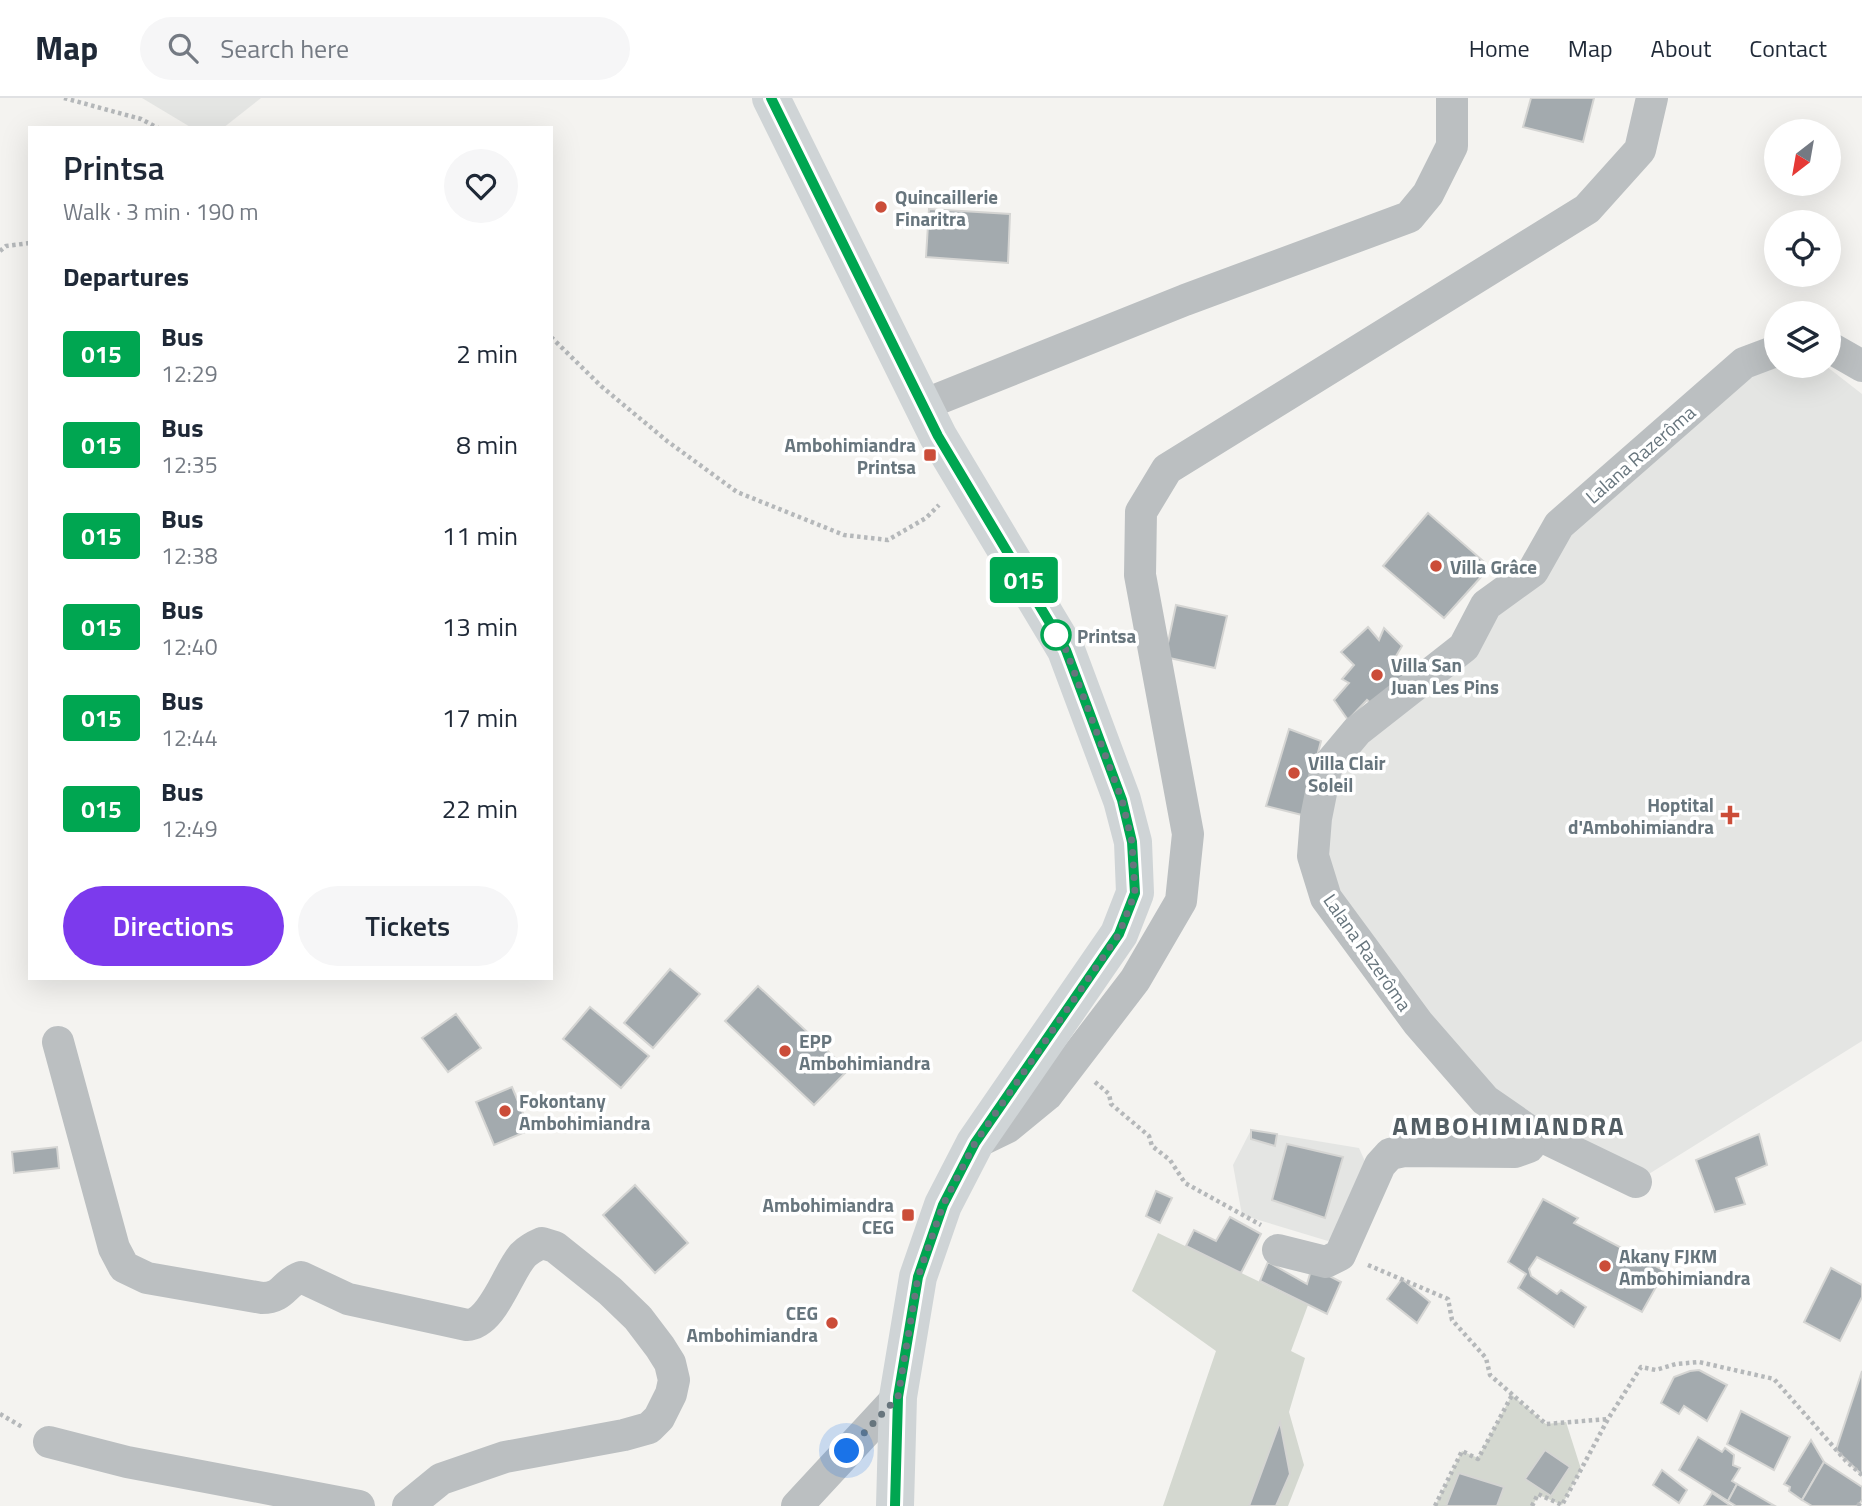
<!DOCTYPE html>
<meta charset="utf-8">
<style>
:root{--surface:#fff;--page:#f6f6f7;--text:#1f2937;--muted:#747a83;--line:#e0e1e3;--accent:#7c3aed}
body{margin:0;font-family:"Titillium Web",sans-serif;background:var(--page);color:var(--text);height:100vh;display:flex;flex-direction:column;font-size:26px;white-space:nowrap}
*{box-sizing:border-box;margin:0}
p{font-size:23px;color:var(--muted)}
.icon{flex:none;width:38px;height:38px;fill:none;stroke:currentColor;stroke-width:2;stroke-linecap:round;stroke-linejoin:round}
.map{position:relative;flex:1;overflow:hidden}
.panel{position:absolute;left:28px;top:28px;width:525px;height:854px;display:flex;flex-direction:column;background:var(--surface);border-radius:0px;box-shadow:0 7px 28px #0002}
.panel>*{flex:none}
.badge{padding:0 14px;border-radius:5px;font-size:24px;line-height:46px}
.needle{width:46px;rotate:211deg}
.tools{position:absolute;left:1764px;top:21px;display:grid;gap:14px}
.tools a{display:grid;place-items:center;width:77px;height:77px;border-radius:50%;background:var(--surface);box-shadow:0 7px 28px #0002;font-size:35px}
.you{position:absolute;width:35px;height:35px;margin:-18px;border:5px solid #fff;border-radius:50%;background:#1a73e8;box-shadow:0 0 0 10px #1a73e833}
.map>.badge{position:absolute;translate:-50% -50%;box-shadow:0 0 0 4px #fff}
h2{padding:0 35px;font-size:26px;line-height:63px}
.round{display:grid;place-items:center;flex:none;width:74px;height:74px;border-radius:37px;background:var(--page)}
.overview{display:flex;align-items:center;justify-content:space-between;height:119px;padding:0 35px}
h1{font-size:33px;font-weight:600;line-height:52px}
.action{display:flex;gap:14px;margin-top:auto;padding:14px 35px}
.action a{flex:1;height:80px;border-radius:42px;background:var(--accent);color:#fff;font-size:28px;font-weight:600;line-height:80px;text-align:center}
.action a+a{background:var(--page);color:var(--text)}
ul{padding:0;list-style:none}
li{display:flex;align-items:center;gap:21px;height:91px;padding:0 35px}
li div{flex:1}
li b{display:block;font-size:26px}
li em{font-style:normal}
li .badge{min-width:77px;font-weight:700;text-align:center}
header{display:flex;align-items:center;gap:42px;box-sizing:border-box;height:98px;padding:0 35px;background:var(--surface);border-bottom:2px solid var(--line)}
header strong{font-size:33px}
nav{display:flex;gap:38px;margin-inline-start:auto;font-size:24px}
.search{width:490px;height:63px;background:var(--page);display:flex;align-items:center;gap:18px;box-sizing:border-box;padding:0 24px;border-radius:38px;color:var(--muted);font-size:26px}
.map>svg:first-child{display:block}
.built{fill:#e4e5e3}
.green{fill:#d4d8d0}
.building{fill:#a3aaae;stroke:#d5d5d3;stroke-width:2}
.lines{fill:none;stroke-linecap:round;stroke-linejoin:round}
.path{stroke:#b5b8ba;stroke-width:4.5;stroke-dasharray:3.5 3.5;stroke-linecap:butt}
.minor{stroke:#bbbfc1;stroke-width:32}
.major{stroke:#cfd4d6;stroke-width:38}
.line-casing{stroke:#fff;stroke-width:16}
.line{stroke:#00a651;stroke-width:10}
.walk{stroke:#67757d;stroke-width:7;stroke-dasharray:0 12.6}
.poi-dot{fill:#cb4d39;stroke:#fff;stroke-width:2.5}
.stop-dot{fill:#fff;stroke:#00a651;stroke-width:3.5}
.labels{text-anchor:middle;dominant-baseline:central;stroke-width:7;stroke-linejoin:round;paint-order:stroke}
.poi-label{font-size:19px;font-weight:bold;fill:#67757d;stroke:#fff;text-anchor:start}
.street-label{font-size:19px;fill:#67757d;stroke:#fff}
.stop-label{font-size:19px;font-weight:bold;fill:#67757d;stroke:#fff;text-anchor:start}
.district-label{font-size:26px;font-weight:bold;letter-spacing:2px;fill:#535e64;stroke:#fff}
</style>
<header>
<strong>Map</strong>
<div class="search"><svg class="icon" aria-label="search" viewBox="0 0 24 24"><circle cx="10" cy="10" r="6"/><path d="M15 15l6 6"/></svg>Search here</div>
<nav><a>Home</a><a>Map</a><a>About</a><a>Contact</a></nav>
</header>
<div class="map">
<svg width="1862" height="1408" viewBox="0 0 1862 1408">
<rect width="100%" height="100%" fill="#f4f3f0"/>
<g class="built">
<polygon points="142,0 261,0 223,30 192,30"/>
<polygon points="1744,265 1776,268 1826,268 1862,296 1862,943 1636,1084 1528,1032 1326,800 1326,670 1486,507"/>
<polygon points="1251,1032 1359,1050 1368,1070 1343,1133 1328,1143 1242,1117 1233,1067"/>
</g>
<g class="green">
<polygon points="1158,1135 1308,1207 1291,1253 1305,1260 1289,1314 1304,1367 1288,1408 1276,1408 1290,1376 1280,1325 1249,1408 1163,1408 1216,1253 1132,1193"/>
<polygon points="1512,1297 1546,1326 1566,1324 1581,1371 1562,1407 1539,1397 1532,1408 1435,1408 1462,1353 1478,1360"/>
</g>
<g class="building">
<polygon points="1531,0 1594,0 1583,44 1523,29"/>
<polygon points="929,111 1010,116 1008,165 926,159"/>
<polygon points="1428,415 1490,469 1444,520 1383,468"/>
<polygon points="1176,507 1227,518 1215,570 1165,559"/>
<polygon points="1368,529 1379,542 1384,530 1402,548 1396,558 1413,574 1375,609 1367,602 1348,622 1334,602 1349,585 1342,581 1354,567 1341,554"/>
<polygon points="1289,631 1321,643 1302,717 1266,708"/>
<polygon points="670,871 700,896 653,950 624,925"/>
<polygon points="758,888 848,972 814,1007 725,923"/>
<polygon points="590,909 649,958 621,990 563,941"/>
<polygon points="456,916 481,950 448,974 422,940"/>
<polygon points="512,989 530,1032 494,1047 476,1004"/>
<polygon points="1251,1032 1277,1036 1275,1048 1251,1041"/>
<polygon points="1759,1036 1767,1067 1736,1080 1745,1106 1715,1114 1696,1062"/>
<polygon points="1287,1046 1343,1059 1325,1120 1272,1102"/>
<polygon points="57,1049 59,1070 14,1075 12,1054"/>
<polygon points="635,1087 688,1145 655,1175 603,1117"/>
<polygon points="1156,1093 1172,1100 1160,1125 1146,1118"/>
<polygon points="1543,1101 1578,1120 1574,1125 1665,1173 1642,1214 1537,1159 1529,1171 1531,1178 1557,1196 1561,1192 1586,1209 1574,1229 1518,1190 1526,1176 1508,1164"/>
<polygon points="1230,1119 1261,1136 1241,1175 1186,1148 1194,1132 1216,1143"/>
<polygon points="1268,1164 1307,1186 1312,1169 1341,1184 1327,1216 1260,1183"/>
<polygon points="1831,1170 1862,1187 1862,1199 1840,1243 1804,1224"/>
<polygon points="1402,1181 1430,1204 1417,1225 1387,1201"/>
<polygon points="1699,1272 1727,1287 1707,1323 1684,1308 1679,1316 1661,1305 1674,1279 1690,1273"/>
<polygon points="1862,1273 1862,1377 1836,1352"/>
<polygon points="1741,1313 1790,1339 1774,1372 1727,1346"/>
<polygon points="1280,1324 1290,1376 1276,1408 1249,1408"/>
<polygon points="1698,1339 1722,1354 1725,1350 1734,1357 1733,1367 1740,1370 1732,1383 1737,1386 1728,1403 1679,1372"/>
<polygon points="1811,1342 1824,1364 1802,1402 1789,1393 1790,1389 1784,1386"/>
<polygon points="1545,1352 1570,1369 1551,1398 1525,1381"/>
<polygon points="1824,1364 1862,1389 1862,1402 1858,1408 1812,1408 1802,1402"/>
<polygon points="1662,1372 1687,1392 1679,1405 1653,1387"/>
<polygon points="1459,1375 1504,1389 1497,1408 1446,1408"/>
<polygon points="1737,1386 1775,1408 1736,1408 1728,1403"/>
<polygon points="1712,1395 1731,1408 1704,1408"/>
</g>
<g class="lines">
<g class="path">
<polyline points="64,0 141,21 158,30"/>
<polyline points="0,153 6,148 30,145"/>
<polyline points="551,239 601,288 667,343 737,394 844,437 888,442 926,420 939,407"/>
<polyline points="1095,984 1109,996 1111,1006 1149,1038 1152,1048 1170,1062 1185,1085 1261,1127"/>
<polyline points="1368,1167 1448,1201 1452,1222 1486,1260 1490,1277 1546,1326 1608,1321"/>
<polyline points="0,1316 24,1330"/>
<polyline points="1435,1408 1462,1353 1478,1361 1512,1297"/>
<polyline points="1532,1408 1538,1396 1562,1407 1608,1321 1641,1269 1656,1272 1676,1266 1699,1264 1774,1281 1846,1363 1862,1377"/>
<polyline points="1858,1408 1862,1402"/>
</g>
<g class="minor">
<polyline points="1829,249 1862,268"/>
<polyline points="923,307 1185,202 1409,119 1428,96 1452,48 1452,0"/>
<path d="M58,944L114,1150L124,1169L147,1180L262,1200C284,1200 284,1185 301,1179L348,1201L467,1227C493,1226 507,1175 523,1157C529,1151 535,1148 542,1145L555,1149L610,1193L638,1220L660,1249L670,1265L674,1282L671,1296L659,1320L649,1330L624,1337L505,1359L441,1381L408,1408"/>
<polyline points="975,1045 1008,1029 1047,997 1135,882 1181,803 1188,736 1140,477 1141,414 1167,371 1587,111 1640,52 1652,0"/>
<polyline points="1636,1084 1528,1032 1485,1002 1418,925 1326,800 1313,758 1316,720 1326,670 1357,633 1464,549 1486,507 1533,473 1559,427 1744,265 1776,253"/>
<polyline points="1278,1152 1326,1164 1340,1157 1380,1067 1390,1056 1404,1053 1515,1054 1529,1049 1528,1032"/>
<polyline points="49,1344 127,1364 359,1408"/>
<polyline points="797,1408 898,1299"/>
</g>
<polyline class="major" points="771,0 938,338 1066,552 1122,702 1133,744 1135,795 1119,836 975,1045 943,1107 918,1179 898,1299 895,1408"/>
</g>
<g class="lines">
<defs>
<polyline id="line" points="771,0 938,338 1066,552 1122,702 1132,744 1135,795 1119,836 975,1045 943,1107 918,1179 898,1299 895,1408"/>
</defs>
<use href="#line" class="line-casing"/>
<use href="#line" class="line"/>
<polyline class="walk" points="847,1353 898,1299 918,1179 943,1107 975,1045 1119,836 1135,795 1132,744 1122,702 1066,552 1053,531 1056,537"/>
</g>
<g class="poi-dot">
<circle cx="881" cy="109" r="7"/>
<rect x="923" y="350" width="14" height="14" rx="3.5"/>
<circle cx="1436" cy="468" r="7"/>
<circle cx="1377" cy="577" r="7"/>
<circle cx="1294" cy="675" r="7"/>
<path d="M1726.5 706.5h7v7h7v7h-7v7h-7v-7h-7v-7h7z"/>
<circle cx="785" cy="953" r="7"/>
<circle cx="505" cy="1013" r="7"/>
<rect x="901" y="1110" width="14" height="14" rx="3.5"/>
<circle cx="1605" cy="1168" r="7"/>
<circle cx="832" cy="1225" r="7"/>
</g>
<circle class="stop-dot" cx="1056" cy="537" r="14"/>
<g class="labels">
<g class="poi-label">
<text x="895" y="98">Quincaillerie<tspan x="895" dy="22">Finaritra</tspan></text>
<text x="916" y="346" text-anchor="end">Ambohimiandra<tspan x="916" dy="22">Printsa</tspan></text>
<text x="1450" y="468">Villa Grâce</text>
<text x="1391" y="566">Villa San<tspan x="1391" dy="22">Juan Les Pins</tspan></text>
<text x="1308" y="664">Villa Clair<tspan x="1308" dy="22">Soleil</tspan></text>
<text x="1714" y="706" text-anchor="end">Hoptital<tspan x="1714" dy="22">d'Ambohimiandra</tspan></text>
<text x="799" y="942">EPP<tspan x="799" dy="22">Ambohimiandra</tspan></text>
<text x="519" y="1002">Fokontany<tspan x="519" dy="22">Ambohimiandra</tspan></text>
<text x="894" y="1106" text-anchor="end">Ambohimiandra<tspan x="894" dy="22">CEG</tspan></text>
<text x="1619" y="1157">Akany FJKM<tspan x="1619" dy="22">Ambohimiandra</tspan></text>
<text x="818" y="1214" text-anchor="end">CEG<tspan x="818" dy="22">Ambohimiandra</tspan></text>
</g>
<g class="street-label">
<text transform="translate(1640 356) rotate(-41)">Lalana Razerôma</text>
<text transform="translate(1368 854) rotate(55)">Lalana Razerôma</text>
</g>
<g class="stop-label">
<text x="1077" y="537">Printsa</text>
</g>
<g class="district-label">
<text x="1509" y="1027">AMBOHIMIANDRA</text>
</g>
</g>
</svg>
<div class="tools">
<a><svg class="needle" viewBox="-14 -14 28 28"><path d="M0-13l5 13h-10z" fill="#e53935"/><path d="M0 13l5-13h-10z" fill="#747a83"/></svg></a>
<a><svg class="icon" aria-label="locate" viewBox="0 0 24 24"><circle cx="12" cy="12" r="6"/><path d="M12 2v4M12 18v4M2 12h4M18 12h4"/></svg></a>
<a><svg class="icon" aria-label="layers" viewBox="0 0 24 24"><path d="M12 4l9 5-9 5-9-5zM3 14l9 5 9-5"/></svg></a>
</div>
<div class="you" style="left:847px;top:1353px"></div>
<b class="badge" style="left:1024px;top:482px;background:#00a651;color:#fff">015</b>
<section class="panel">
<div class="overview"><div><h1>Printsa</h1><p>Walk · 3 min · 190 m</p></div><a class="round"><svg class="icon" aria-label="heart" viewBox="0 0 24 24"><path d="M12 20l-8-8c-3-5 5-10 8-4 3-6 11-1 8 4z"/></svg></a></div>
<h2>Departures</h2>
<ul>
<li><span class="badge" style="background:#00a651;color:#fff">015</span><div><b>Bus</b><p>12:29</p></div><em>2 min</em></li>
<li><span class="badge" style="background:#00a651;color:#fff">015</span><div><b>Bus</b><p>12:35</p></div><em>8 min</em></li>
<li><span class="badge" style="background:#00a651;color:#fff">015</span><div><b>Bus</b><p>12:38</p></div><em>11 min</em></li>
<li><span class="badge" style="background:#00a651;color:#fff">015</span><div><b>Bus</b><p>12:40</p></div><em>13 min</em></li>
<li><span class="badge" style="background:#00a651;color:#fff">015</span><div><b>Bus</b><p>12:44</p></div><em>17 min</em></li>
<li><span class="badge" style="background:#00a651;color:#fff">015</span><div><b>Bus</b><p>12:49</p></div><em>22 min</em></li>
</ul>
<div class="action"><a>Directions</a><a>Tickets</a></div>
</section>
</div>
